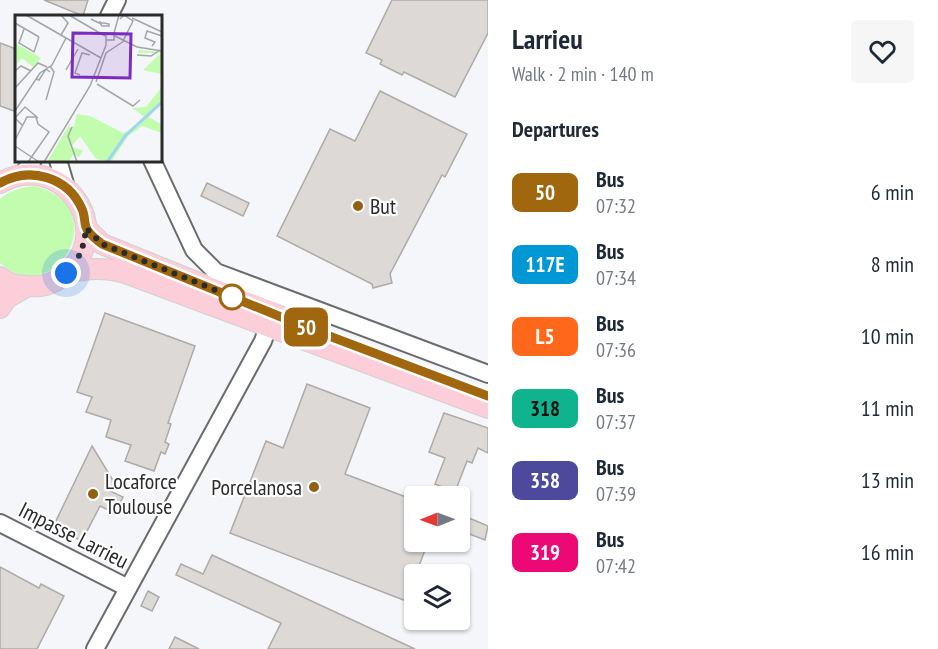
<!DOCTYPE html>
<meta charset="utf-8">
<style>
:root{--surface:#fff;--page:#f6f6f7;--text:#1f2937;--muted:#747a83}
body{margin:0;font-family:"PT Sans Narrow",sans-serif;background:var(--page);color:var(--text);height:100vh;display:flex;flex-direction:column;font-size:22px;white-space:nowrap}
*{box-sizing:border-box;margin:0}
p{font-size:20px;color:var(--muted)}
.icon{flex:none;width:33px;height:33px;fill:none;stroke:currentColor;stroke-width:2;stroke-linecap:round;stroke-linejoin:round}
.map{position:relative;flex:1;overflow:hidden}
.sheet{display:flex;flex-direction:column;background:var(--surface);width:450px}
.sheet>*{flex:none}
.badge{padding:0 12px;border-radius:9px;font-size:21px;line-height:39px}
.needle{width:39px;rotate:269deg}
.buttons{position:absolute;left:404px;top:486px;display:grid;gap:12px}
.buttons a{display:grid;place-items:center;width:66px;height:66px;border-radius:6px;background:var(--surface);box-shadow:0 2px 4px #0004;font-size:30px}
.you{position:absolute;width:30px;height:30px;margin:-15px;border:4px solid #fff;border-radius:50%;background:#1a73e8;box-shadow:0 0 0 9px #1a73e833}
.map>.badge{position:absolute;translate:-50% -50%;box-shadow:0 0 0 3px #fff}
h2{padding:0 24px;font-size:22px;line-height:54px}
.round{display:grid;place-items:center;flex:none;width:63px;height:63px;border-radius:6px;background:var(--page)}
.headline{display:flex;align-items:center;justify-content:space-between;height:102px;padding:0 24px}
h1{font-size:28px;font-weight:600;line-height:45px}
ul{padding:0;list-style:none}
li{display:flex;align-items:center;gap:18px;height:72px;padding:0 24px}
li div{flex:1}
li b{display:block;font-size:22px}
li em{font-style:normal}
li .badge{min-width:66px;font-weight:700;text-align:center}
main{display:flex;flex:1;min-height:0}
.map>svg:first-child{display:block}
.green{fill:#c1fcaf}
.building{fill:#dcd9d7;stroke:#adaaa8;stroke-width:1.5}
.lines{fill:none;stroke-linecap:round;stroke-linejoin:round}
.minor-casing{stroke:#6a6b6e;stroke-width:20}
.major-casing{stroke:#d0d0d1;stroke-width:22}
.minor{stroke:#fff;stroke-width:16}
.major{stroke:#fcced9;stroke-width:20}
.line-casing{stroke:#fff;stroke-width:14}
.line{stroke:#a0670f;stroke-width:9}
.walk{stroke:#2b2b2c;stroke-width:6;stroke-dasharray:0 10.8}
.poi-dot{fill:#935f12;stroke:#fff;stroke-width:2}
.stop-dot{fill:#fff;stroke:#a0670f;stroke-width:3}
.labels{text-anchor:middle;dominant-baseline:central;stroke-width:4.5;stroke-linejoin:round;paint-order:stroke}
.poi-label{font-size:22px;fill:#2b2b2c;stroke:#fff;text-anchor:start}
.street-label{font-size:22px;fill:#2b2b2c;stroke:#fff}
.inset-river{fill:none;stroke:#9ed4f6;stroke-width:3}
.inset-road{fill:none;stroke:#a4a5a7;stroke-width:1.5}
.view{fill:#7b2cbf;fill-opacity:0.15;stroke:#7b2cbf;stroke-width:3}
.inset-edge{fill:none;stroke:#2b2b2c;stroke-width:3}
</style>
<main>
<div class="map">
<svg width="488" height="649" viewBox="0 0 488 649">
<rect width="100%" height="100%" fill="#f5f6f9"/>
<path class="green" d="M34,186C117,206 55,312 0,263V199C10,190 20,188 34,186Z"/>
<g class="building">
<polygon points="44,0 88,0 83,16"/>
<polygon points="392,0 488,0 488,33 455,97 404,72 402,75 380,64 382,60 366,53"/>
<polygon points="0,43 16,49 16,105 14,111 0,106"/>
<polygon points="380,91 467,134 445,177 442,175 390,274 392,283 373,288 372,284 277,236 330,129 355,141"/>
<polygon points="207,183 249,203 243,216 201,196"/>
<polygon points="105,313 195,346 168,423 171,424 165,442 169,444 165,454 161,452 154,471 125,461 131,445 106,437 111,420 86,412 92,397 77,392"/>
<polygon points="307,384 370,408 345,474 414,500 414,542 428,542 416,574 414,574 406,601 230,533 266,441 283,448"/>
<polygon points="444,413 488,428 488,453 478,448 472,463 467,461 455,492 435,484 445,458 429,452"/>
<polygon points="92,446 114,482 110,491 123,497 115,513 100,506 82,541 53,527"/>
<polygon points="462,515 488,526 485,540 459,530"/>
<polygon points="212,555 415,649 268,649 281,623 176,575 181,564 203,574"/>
<polygon points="0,567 39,588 41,584 64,596 37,649 0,649"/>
<polygon points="148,591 159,597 152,611 141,606"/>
<polygon points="175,637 199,649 169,649"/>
</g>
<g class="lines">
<defs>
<g id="minor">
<polyline points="109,16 117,0"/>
<polyline points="58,160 66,187"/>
<polyline points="152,160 194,250 216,272 488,374"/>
<polyline points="22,175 33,160"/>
<polyline points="0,523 128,588"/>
<polyline points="95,649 263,341 268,327"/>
</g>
<g id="major">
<path d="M0,183C59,149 117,226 68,272C61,279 50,285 40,286C27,287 10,286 0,277"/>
<polyline points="86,228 102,244 315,330"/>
<path d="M67,273C87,268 105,267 125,273L488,408"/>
<polyline points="0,308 7,298 26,287"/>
</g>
</defs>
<use href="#minor" class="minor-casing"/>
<use href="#major" class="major-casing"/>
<use href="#minor" class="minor"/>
<use href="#major" class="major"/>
</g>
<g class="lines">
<defs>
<path id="line" d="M0,183C30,166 68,177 82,209C85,215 84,222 86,227C88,234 97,240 102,244L308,328L488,396"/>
</defs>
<use href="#line" class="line-casing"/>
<use href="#line" class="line"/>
<path class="walk" d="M66,273C80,259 84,247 86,228L102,244L235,298L232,297"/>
</g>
<g class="poi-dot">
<circle cx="358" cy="206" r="6"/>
<circle cx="314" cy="487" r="6"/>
<circle cx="93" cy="494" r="6"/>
</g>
<circle class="stop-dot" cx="232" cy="297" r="12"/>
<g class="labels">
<g class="poi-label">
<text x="370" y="206">But</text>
<text x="105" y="481">Locaforce<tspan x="105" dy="25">Toulouse</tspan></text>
<text x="302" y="487" text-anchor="end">Porcelanosa</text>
</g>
<g class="street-label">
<text transform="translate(74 535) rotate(27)">Impasse Larrieu</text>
</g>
</g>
<g transform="translate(15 15)">
<rect width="147" height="147" fill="#f5f6f9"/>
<path d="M0,28L26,43L18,52L7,43L0,51ZM123,35L147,37V59L128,55L146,38H123ZM147,72V85L134,102L147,110V118L127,111L113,121L96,147L81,144L65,121L56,132L68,135L64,142L58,140L53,147H32L56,107L54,113L59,111L62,99L75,101L108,118L123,111L130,102L117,93L131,92Z" fill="#c1fcaf"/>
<path class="inset-river" d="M92,147L111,120L147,87"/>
<path class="inset-road" d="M11,0L86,43M46,0L53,8L46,20M54,0L90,21M117,3L147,17M76,4L84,8H89L94,9V11H87L85,8V6M105,4L109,0L118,6L108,26M0,8L24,22M9,14L4,28L19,37L24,22M99,18L104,0M100,21L122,32L147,36M137,31L140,27L130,23L132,16L147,21M122,40L136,41L145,35M51,55L63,34M0,56L6,51L16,56M65,60L60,58L67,38L75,40M21,64L24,65L31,54L35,57M81,67L91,38L109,26M82,69L118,91L125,85M0,73L23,48L32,52M31,85L39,57L35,51M0,96L25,58L37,50L51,23M8,111L0,103L10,92L23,103M57,112L53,121L62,147M0,125L12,102H21L23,109L34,117L13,147M0,131L24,147M29,147L75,71L91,30V19L99,18V25H91"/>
<path class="view" d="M58,18L116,19L115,63L57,62Z"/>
<rect width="147" height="147" class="inset-edge"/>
</g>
</svg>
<div class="buttons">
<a><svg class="needle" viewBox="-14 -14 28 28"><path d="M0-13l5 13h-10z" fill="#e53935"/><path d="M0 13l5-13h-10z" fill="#747a83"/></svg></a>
<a><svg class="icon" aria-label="layers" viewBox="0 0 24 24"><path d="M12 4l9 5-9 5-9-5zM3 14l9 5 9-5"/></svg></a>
</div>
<div class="you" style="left:66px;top:273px"></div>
<b class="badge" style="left:306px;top:327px;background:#a0670f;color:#fff">50</b>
</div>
<section class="sheet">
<div class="headline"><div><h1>Larrieu</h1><p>Walk · 2 min · 140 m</p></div><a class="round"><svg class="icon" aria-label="heart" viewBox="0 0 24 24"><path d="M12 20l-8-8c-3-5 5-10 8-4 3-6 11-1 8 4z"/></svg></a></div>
<h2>Departures</h2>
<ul>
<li><span class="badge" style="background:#a0670f;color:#fff">50</span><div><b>Bus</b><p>07:32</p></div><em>6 min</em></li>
<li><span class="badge" style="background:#0098d4;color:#fff">117E</span><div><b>Bus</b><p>07:34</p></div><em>8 min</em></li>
<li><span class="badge" style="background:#ff671b;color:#fff">L5</span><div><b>Bus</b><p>07:36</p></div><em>10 min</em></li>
<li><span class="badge" style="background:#0fb48e;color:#111">318</span><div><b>Bus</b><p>07:37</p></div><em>11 min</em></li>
<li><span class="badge" style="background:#4d499d;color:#fff">358</span><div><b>Bus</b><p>07:39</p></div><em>13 min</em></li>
<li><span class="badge" style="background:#ec0975;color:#fff">319</span><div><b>Bus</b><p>07:42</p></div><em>16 min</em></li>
</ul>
</section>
</main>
